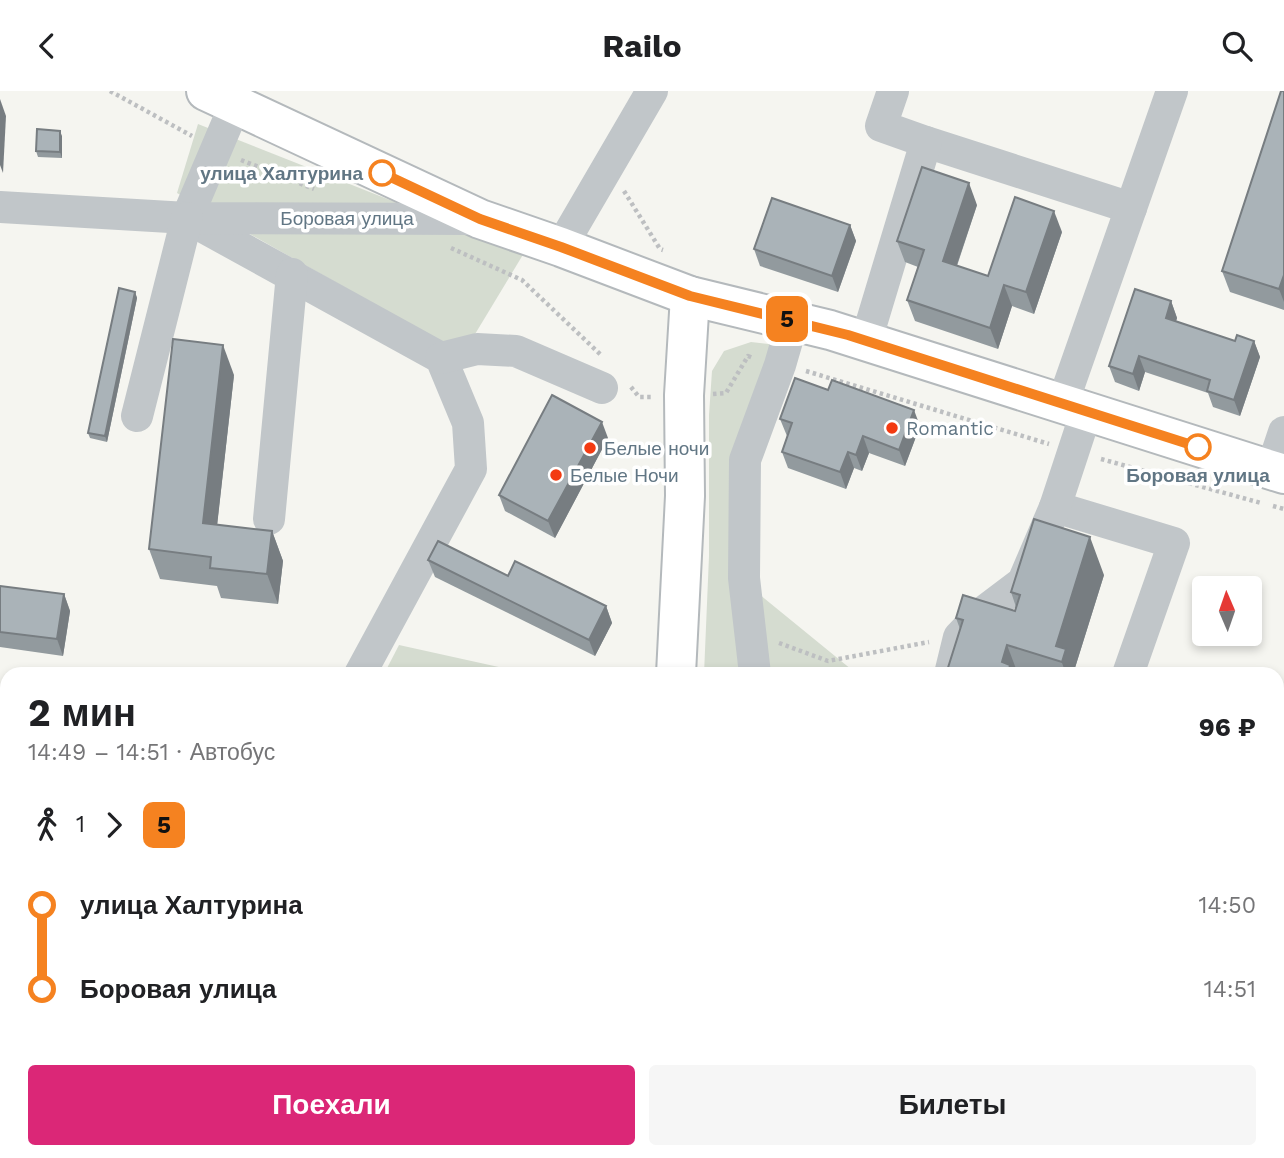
<!DOCTYPE html>
<html lang="ru">
<meta charset="utf-8">
<style>
:root{--surface:#fff;--page:#f6f6f6;--text:#202124;--muted:#757577;--accent:#db2777}
body{margin:0;font-family:"Work Sans",sans-serif;background:var(--page);color:var(--text);height:100vh;display:flex;flex-direction:column;font-size:26px;white-space:nowrap}
*{box-sizing:border-box;margin:0}
p{font-size:23px;color:var(--muted)}
.icon{flex:none;width:38px;height:38px;fill:none;stroke:currentColor;stroke-width:2;stroke-linecap:round;stroke-linejoin:round}
.map{position:relative;flex:1;overflow:hidden}
.side{position:absolute;left:0px;top:576px;width:1284px;height:492px;display:flex;flex-direction:column;background:var(--surface);border-radius:21px 21px 0 0;box-shadow:0 4px 10px #0003}
.side>*{flex:none}
.badge{padding:0 14px;border-radius:10px;font-size:24px;line-height:46px}
.needle{width:46px;rotate:358deg}
.fabs{position:absolute;left:1192px;top:485px;display:grid;gap:14px}
.fabs a{display:grid;place-items:center;width:70px;height:70px;border-radius:7px;background:var(--surface);box-shadow:0 4px 10px #0003;font-size:35px}
.map>.badge{position:absolute;translate:-50% -50%;box-shadow:0 0 0 4px #fff}
.legs{display:flex;align-items:center;gap:10px;height:77px;padding:0 28px;font-size:23px}
.legs p{margin-inline-start:auto}
.summary{display:flex;align-items:center;justify-content:space-between;height:119px;padding:0 28px}
h1{font-size:38px;font-weight:700;line-height:52px}
.action{display:flex;gap:14px;margin-top:auto;padding:14px 28px}
.action a{flex:1;height:80px;border-radius:7px;background:var(--accent);color:#fff;font-size:28px;font-weight:700;line-height:80px;text-align:center}
.action a+a{background:var(--page);color:var(--text)}
ul{padding:0 28px;list-style:none}
li{display:flex;align-items:center;gap:24px;height:84px;font-size:26px}
li i{display:grid;place-items:center;width:10px;height:100%;margin:0 9px;background:currentColor}
li i::after{content:'';width:18px;height:18px;margin:-9px;border:5px solid;border-radius:50%;background:var(--surface)}
li p{margin-inline-start:auto}
li:first-child i{background:linear-gradient(#0000 50%,currentColor 0)}
li:last-child i{background:linear-gradient(currentColor 50%,#0000 0)}
header{display:flex;justify-content:space-between;align-items:center;height:91px;padding:0 28px;background:var(--surface);font-size:32px;font-weight:700}
.map>svg:first-child{display:block}
.green{fill:#d5dcd0}
.lines{fill:none;stroke-linecap:round;stroke-linejoin:round}
.major-casing{stroke:#b4b9bc;stroke-width:42}
.path{stroke:#bdbfc1;stroke-width:4.5;stroke-dasharray:3.5 3.5;stroke-linecap:butt}
.minor{stroke:#c1c6c9;stroke-width:32}
.major{stroke:#fff;stroke-width:38}
.wall{fill:#929a9e}
.shaded-wall{fill:#777d81}
.building{fill:#aab3b8;stroke:#777d81;stroke-width:2}
.line-1-casing{stroke:#fff;stroke-width:16}
.line-1{stroke:#f58220;stroke-width:10}
.stop-1-dot{fill:#fff;stroke:#f58220;stroke-width:3.5}
.poi-dot{fill:#f33a11;stroke:#fff;stroke-width:2.5}
.labels{text-anchor:middle;dominant-baseline:central;stroke-width:7;stroke-linejoin:round;paint-order:stroke}
.stop-label{font-size:19px;font-weight:bold;fill:#617684;stroke:#fff;text-anchor:end}
.street-label{font-size:19px;fill:#617684;stroke:#fff}
.poi-label{font-size:19px;fill:#617684;stroke:#fff;text-anchor:start}
</style>
<header><svg class="icon" aria-label="back" viewBox="0 0 24 24"><path d="M15 5l-7 7 7 7"/></svg>Railo<svg class="icon" aria-label="search" viewBox="0 0 24 24"><circle cx="10" cy="10" r="6"/><path d="M15 15l6 6"/></svg></header>
<div class="map">
<svg width="1284" height="1067" viewBox="0 0 1284 1067">
<rect width="100%" height="100%" fill="#f5f5f0"/>
<g class="green">
<polygon points="198,33 524,162 463,263 177,102"/>
<polygon points="751,251 777,254 737,485 857,583 704,583 709,465 709,324 712,280 724,260"/>
<polygon points="399,554 530,583 384,583"/>
<polygon points="0,695 7,696 7,1060 630,1060 630,1067 0,1067"/>
<polygon points="1278,890 1284,907 1284,1000 1278,993"/>
<polygon points="1064,1060 1071,1067 692,1067 692,1061"/>
</g>
<g class="lines">
<defs>
<g id="major">
<polyline points="206,0 480,128 561,156 690,205 830,239 1284,383"/>
<polyline points="676,583 685,405 684,304 690,205"/>
<polyline points="658,1060 659,1067"/>
</g>
</defs>
<use href="#major" class="major-casing"/>
<g class="path">
<polyline points="110,0 192,45"/>
<polyline points="241,69 314,98"/>
<polyline points="624,100 660,158 663,159"/>
<polyline points="451,157 522,189 601,264"/>
<polyline points="806,280 1049,353"/>
<polyline points="631,296 639,306 652,306"/>
<polyline points="713,303 726,302 748,265 753,267"/>
<polyline points="1101,368 1261,412"/>
<polyline points="1273,415 1284,418"/>
<polyline points="779,552 828,570 929,551"/>
<polyline points="874,1060 876,1067"/>
<polyline points="995,1067 998,1060"/>
</g>
<g class="minor">
<polyline points="235,14 187,127 441,267 468,332 471,378 360,583"/>
<polyline points="926,51 1131,117"/>
<polyline points="0,116 187,127 475,128"/>
<polyline points="561,156 652,0"/>
<polyline points="866,250 926,51 881,35 893,0"/>
<polyline points="441,267 477,258 516,260 602,297"/>
<polyline points="1063,311 1172,0"/>
<polyline points="137,325 187,127"/>
<polyline points="1271,380 1284,341"/>
<polyline points="1055,416 1174,452 1128,583"/>
<polyline points="269,428 292,183"/>
<polyline points="755,583 744,487 745,369 780,274 793,229"/>
<polyline points="950,583 959,546 982,522 1023,491 1055,416 1087,319"/>
<polyline points="1278,625 1284,618"/>
<polyline points="0,667 7,667"/>
<polyline points="1278,747 1284,748"/>
<polyline points="1090,1060 1097,1067"/>
</g>
<use href="#major" class="major"/>
</g>
<g class="wall">
<polygon points="1284,0 1284,219 1230,201 1222,180"/>
<polygon points="62,45 62,67 38,66 36,60"/>
<polygon points="977,114 957,175 988,185 1062,141 1034,223 1012,215 998,258 915,230 907,209 918,176 905,171 897,150"/>
<polygon points="850,134 856,150 838,201 760,175 754,158"/>
<polygon points="135,201 137,207 107,351 90,347 88,342"/>
<polygon points="1171,210 1177,227 1176,230 1235,250 1254,250 1260,266 1240,325 1213,316 1208,302 1145,281 1139,300 1115,291 1109,275"/>
<polygon points="234,284 217,434 272,440 283,470 278,513 221,507 217,495 160,488 149,458"/>
<polygon points="780,328 920,335 905,375 869,362 862,380 854,377 846,398 788,377 782,361 787,345"/>
<polygon points="608,347 555,447 505,420 499,404"/>
<polygon points="428,469 606,515 612,532 595,565 435,486"/>
<polygon points="1104,484 1074,580 1075,583 946,583 960,538 956,527 1015,520 1016,516 1011,501"/>
<polygon points="0,495 64,503 70,520 63,565 0,556"/>
<polygon points="1284,647 1284,734 1278,732 1278,668"/>
<polygon points="1139,1060 1204,1060 1206,1065 1204,1067 1146,1067"/>
</g>
<g class="shaded-wall">
<polygon points="0,8 6,25 3,82 0,74"/>
<polygon points="60,40 62,45 62,67 60,61"/>
<polygon points="969,92 977,114 951,191 943,170"/>
<polygon points="1054,120 1062,141 1034,223 1026,201"/>
<polygon points="850,134 856,150 838,201 832,185"/>
<polygon points="1284,184 1284,211 1279,198"/>
<polygon points="1004,194 1012,215 998,258 990,237"/>
<polygon points="135,201 137,207 107,351 105,345"/>
<polygon points="1171,210 1177,227 1172,243 1166,227"/>
<polygon points="1254,250 1260,266 1240,325 1234,309"/>
<polygon points="223,254 234,284 214,462 203,432"/>
<polygon points="1139,265 1145,281 1139,300 1133,283"/>
<polygon points="914,319 920,335 905,375 899,359"/>
<polygon points="602,331 608,347 555,447 548,430"/>
<polygon points="863,345 869,362 862,380 856,364"/>
<polygon points="848,361 854,377 846,398 840,381"/>
<polygon points="272,440 283,470 278,513 267,483"/>
<polygon points="1090,446 1104,484 1074,580 1075,583 1066,583 1056,555"/>
<polygon points="64,503 70,520 63,565 57,548"/>
<polygon points="606,515 612,532 595,565 589,549"/>
<polygon points="1007,554 1018,583 1006,583 1002,571"/>
<polygon points="1159,1060 1162,1067 1154,1067 1154,1066"/>
<polygon points="1196,1060 1204,1060 1206,1065 1204,1067 1190,1067"/>
</g>
<g class="building">
<polygon points="1281,0 1284,0 1284,184 1279,198 1222,180"/>
<polygon points="37,38 60,40 60,61 36,60"/>
<polygon points="922,76 969,92 943,170 988,185 1015,106 1054,120 1026,201 1004,194 990,237 907,209 924,159 897,150"/>
<polygon points="772,107 850,134 832,185 754,158"/>
<polygon points="119,197 135,201 105,345 88,342"/>
<polygon points="1135,198 1171,210 1166,227 1235,250 1237,244 1254,250 1234,309 1207,300 1210,289 1139,265 1133,283 1109,275"/>
<polygon points="173,248 223,254 203,432 272,440 267,483 210,477 211,466 149,458"/>
<polygon points="795,287 828,299 832,289 914,319 899,359 863,345 856,364 848,361 840,381 782,361 792,332 780,328"/>
<polygon points="552,304 602,331 548,430 499,404"/>
<polygon points="1034,428 1090,446 1056,555 1066,558 1062,571 1007,554 1002,571 1010,574 1008,583 946,583 963,529 956,527 963,504 1015,520 1020,504 1011,501"/>
<polygon points="438,450 508,485 515,470 606,515 589,549 428,469"/>
<polygon points="0,495 64,503 57,548 0,541"/>
<polygon points="1284,647 1284,719 1278,717 1278,668"/>
<polygon points="1148,1060 1159,1060 1154,1066"/>
<polygon points="1159,1060 1196,1060 1190,1067 1167,1067"/>
</g>
<g class="lines">
<defs>
<polyline id="line-1" points="382,82 480,128 561,156 690,205 848,244 1198,356"/>
</defs>
<use href="#line-1" class="line-1-casing"/>
<use href="#line-1" class="line-1"/>
</g>
<g class="stop-1-dot">
<circle cx="382" cy="82" r="12"/>
<circle cx="1198" cy="356" r="12"/>
</g>
<g class="poi-dot">
<circle cx="892" cy="337" r="7"/>
<circle cx="590" cy="357" r="7"/>
<circle cx="556" cy="384" r="7"/>
</g>
<g class="labels">
<g class="stop-label">
<text x="363" y="82">улица Халтурина</text>
<text x="1198" y="384" text-anchor="middle">Боровая улица</text>
</g>
<g class="street-label">
<text x="347" y="127">Боровая улица</text>
</g>
<g class="poi-label">
<text x="906" y="337">Romantic</text>
<text x="604" y="357">Белые ночи</text>
<text x="570" y="384">Белые Ночи</text>
</g>
</g>
</svg>
<div class="fabs">
<a><svg class="needle" viewBox="-14 -14 28 28"><path d="M0-13l5 13h-10z" fill="#e53935"/><path d="M0 13l5-13h-10z" fill="#757577"/></svg></a>
</div>
<b class="badge" style="left:787px;top:228px;background:#f58220;color:#111">5</b>
<section class="side">
<div class="summary"><div><h1>2 мин</h1><p>14:49 – 14:51 · Автобус</p></div><b>96 ₽</b></div>
<div class="legs"><svg class="icon" aria-label="walk" viewBox="0 0 24 24"><circle cx="13" cy="4" r="2"/><path d="M13 8l-2 6 4 7M11 14l-3 7M7 12l3-4h3l4 4"/></svg>1<svg class="icon" aria-label="forward" viewBox="0 0 24 24"><path d="M9 5l7 7-7 7"/></svg><b class="badge" style="background:#f58220;color:#111">5</b></div>
<ul>
<li><i style="color:#f58220"></i><b>улица Халтурина</b><p>14:50</p></li>
<li><i style="color:#f58220"></i><b>Боровая улица</b><p>14:51</p></li>
</ul>
<div class="action"><a>Поехали</a><a>Билеты</a></div>
</section>
</div>
